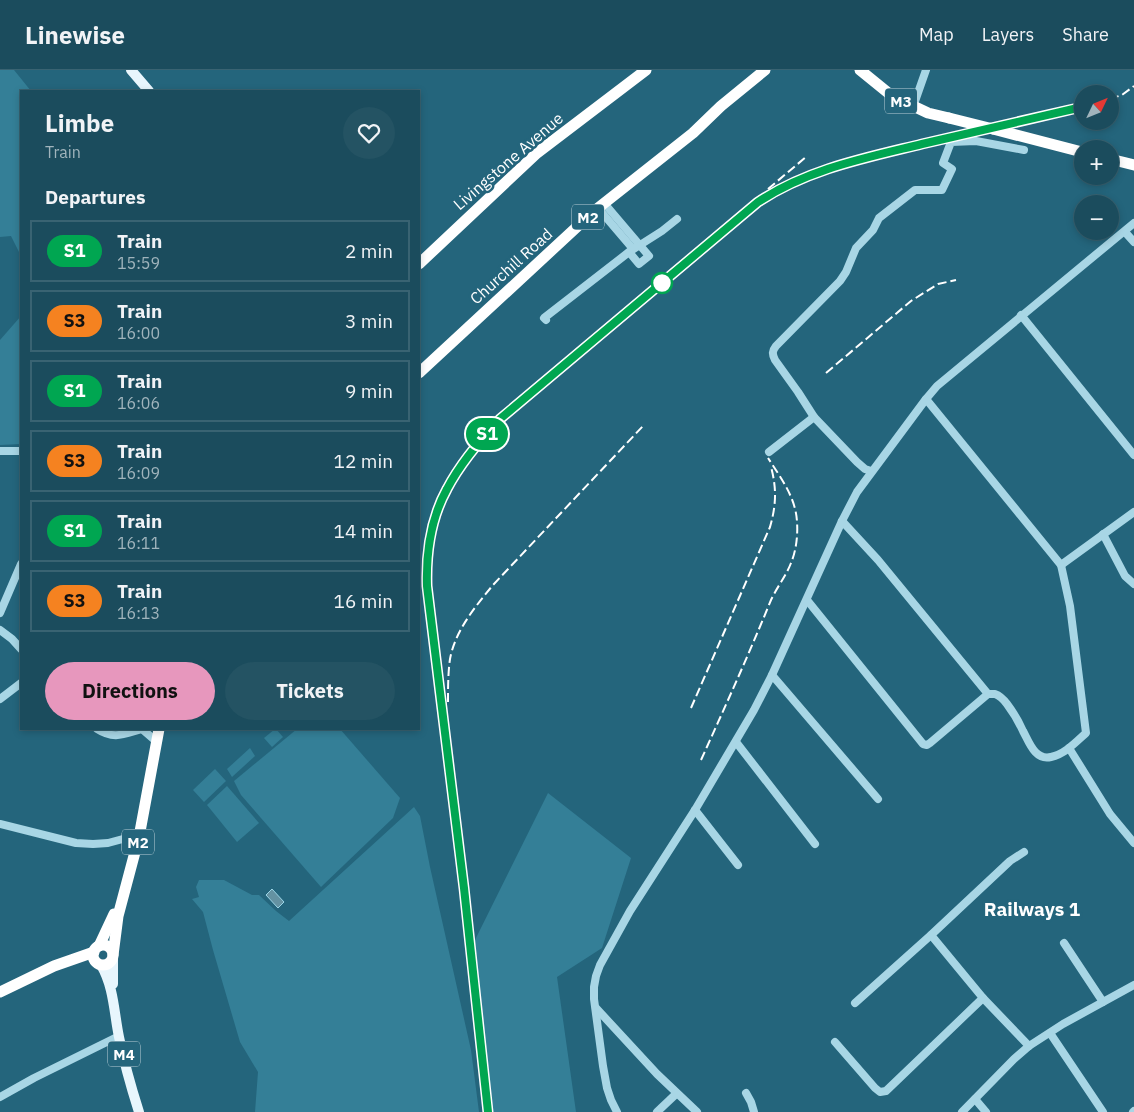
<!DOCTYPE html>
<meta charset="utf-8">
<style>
:root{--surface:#1b4c5d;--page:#245363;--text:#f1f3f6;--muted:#a0b4bc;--line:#396372;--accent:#e797bd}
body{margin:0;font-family:"IBM Plex Sans",sans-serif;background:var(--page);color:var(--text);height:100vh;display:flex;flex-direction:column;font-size:19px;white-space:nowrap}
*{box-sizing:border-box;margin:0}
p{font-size:16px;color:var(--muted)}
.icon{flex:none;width:28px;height:28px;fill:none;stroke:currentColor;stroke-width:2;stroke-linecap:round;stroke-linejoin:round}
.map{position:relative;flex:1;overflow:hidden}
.sheet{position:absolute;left:20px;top:20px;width:400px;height:640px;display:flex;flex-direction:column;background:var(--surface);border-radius:0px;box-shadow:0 2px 8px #0003,0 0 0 1px var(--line)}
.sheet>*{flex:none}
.badge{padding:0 10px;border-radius:16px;font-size:18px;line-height:32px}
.needle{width:32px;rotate:47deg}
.fabs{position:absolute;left:1074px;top:15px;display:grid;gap:10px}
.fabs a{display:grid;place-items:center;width:45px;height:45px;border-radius:50%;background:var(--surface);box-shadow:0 2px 8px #0003,0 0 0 1px var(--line);font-size:25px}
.map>.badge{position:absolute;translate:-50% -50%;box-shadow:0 0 0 2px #fff}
h2{padding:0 25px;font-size:19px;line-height:45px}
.round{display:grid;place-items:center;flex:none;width:52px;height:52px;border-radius:26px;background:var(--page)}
.overview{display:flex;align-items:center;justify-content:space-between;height:85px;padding:0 25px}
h1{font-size:24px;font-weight:700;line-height:38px}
.primary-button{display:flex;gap:10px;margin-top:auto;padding:10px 25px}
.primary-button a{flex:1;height:58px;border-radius:30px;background:var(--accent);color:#111;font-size:20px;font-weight:700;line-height:58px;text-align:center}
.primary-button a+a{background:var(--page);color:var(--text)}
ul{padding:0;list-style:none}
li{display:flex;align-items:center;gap:15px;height:62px;margin:0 10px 8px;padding:0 15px;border:2px solid var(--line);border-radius:0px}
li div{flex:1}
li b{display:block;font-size:19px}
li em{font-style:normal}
li .badge{min-width:55px;font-weight:700;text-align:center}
header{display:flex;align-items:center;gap:30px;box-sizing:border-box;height:70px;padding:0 25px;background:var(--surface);border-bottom:1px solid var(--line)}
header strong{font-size:24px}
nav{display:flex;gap:28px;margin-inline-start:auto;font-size:18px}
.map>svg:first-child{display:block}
.green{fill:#347f97}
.water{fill:#6492a2;stroke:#9cd5e6}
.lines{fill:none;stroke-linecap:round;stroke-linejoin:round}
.minor{stroke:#a8d6e5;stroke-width:8}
.major{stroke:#e8f6fd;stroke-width:10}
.highway{stroke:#fff;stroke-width:11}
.rail{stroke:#fff;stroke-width:2;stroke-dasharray:9 4;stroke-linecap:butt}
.highway-bridge{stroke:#fff;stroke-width:11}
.line-casing{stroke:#fff;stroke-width:11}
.line{stroke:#00a651;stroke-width:8}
.stop-dot{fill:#fff;stroke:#00a651;stroke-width:2.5}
.labels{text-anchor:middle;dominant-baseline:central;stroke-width:5;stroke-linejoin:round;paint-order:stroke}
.shield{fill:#24657c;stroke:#bdd1d8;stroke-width:1}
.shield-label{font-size:15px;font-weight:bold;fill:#fff}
.street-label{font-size:16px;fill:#fff;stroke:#24657c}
.quarter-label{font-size:19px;font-weight:bold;fill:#fff;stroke:#24657c}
</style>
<header>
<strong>Linewise</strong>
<nav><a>Map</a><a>Layers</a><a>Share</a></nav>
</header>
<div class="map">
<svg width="1134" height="1042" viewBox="0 0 1134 1042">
<rect width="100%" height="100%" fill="#24657c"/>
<g class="green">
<polygon points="0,0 14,0 31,21 21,21 21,186 11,166 0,167"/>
<polygon points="21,246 21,374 0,375 0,270"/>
<polygon points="275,659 276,659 283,667 272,677 264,668"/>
<polygon points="297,659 340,659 400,728 393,748 321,817 241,725 234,711"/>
<polygon points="250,678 255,686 232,707 227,699"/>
<polygon points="215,699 226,711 204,732 193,720"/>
<polygon points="227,716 259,753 237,772 207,735"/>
<polygon points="548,723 631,788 602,878 557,907 576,1042 491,1042 473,874"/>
<polygon points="414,737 420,746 430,797 471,980 479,1042 255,1042 258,1002 240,972 213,880 203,842 192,829 199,827 196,817 199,810 224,810 252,825 259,825 276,841 289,851"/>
</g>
<polygon class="water" points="272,819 284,832 278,838 266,825"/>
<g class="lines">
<g class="minor">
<polyline points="913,37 926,0"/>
<polyline points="604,133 649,186 639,194 629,182"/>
<polyline points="598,138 633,179"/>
<polyline points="1125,162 1134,172"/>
<polyline points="1021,245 1134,385"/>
<polyline points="546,250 544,248 629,182 662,161 677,149"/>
<polyline points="0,381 21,381"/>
<polyline points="769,382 814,347"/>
<path d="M871,401L865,399L857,392L814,347L798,322L775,290C772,284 772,281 776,276L840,211L846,202L856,178L873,160L879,148L915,120H942L952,99L943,93L951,72L976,71L1024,80"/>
<polyline points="842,451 878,490 988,624"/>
<polyline points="1103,464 1125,506 1134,514"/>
<polyline points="1061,495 1134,442"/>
<path d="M807,530L923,674L927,675L930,673L988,624C990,624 993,624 995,624C1001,626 1004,630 1007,634C1013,642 1019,652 1023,661C1029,672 1035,691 1051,687C1065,684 1076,672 1086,663L1070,536L1061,495L926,329"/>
<polyline points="0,543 21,494"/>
<polyline points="0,560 12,569 21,579"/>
<polyline points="772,605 878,729"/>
<polyline points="0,629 21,613"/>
<path d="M97,659C114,670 124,664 142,659"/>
<polyline points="142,659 157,672"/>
<polyline points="736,672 815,774"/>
<polyline points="1069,678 1110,744 1134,773"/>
<polyline points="695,740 738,795"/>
<polyline points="0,754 76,773 93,774 108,773 134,766 139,767"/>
<polyline points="931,865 983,928 1029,976"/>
<polyline points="1064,873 1103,932"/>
<polyline points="855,933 931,865 1010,791 1024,782"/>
<polyline points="596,938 657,1004 697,1042"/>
<polyline points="1050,963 1103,1042"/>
<polyline points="835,972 875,1018 880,1022 886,1021 983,928"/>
<polyline points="746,1023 751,1032 754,1042"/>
<polyline points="0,1027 34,1008 119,966"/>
<polyline points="975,1029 986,1042"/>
<polyline points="617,1042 611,1030 607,1018 603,996 594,929 594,917 596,906 600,895 630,841 695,740 754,640 772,605 842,451 857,422 926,329 937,316 1134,153"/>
<polyline points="657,1042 676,1024"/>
<polyline points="962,1042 1014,989 1029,976 1063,954 1103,932 1134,915"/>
<polyline points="1133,1042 1134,1041"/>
</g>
<g class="major">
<polyline points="131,0 149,21"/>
<polyline points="113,887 113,914"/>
<path d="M101,895C114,917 114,943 119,967C124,992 131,1017 139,1042"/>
</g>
<g class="highway">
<polyline points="860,0 892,26 928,43 949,48"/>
<polyline points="993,59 1082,82"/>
<polyline points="1110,89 1134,95"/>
<polyline points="419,194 537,83 646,0"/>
<polyline points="419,303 593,142 693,63 721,36 765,0"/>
<circle cx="103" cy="885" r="10"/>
<polyline points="99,876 114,844"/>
<polyline points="113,885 118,846 139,767 159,659"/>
<polyline points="0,922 54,896 94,882"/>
</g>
<g class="rail">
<polyline points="1110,29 1122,25 1134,16"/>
<polyline points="768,119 806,87"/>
<polyline points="826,303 911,231 938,214 956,210"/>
<path d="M448,632C448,618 448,603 450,589C455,561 475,537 493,515L643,356"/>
<path d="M691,638L770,457C776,436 777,419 771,397"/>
<path d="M701,690C725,637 749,584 771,530C777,517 786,506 791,493C796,481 798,466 797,452C796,428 781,408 768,388"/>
<path d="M488,1042L464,818L427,516C426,483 431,449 447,419C459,396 482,368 500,349L758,132C785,113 815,102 847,92L1082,37"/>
</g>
<polyline class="highway-bridge" points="949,48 993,59"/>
</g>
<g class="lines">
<defs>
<path id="line" d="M488,1042L464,818L427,516C426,483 431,448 447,419C459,396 482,368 500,349L758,132C808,99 865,88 922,74C976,61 1029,49 1082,37"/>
</defs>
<use href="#line" class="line-casing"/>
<use href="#line" class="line"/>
</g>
<circle class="stop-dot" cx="662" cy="213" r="10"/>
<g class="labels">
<g class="shield">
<rect x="885" y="18.5" width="32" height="25" rx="4"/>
<rect x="572" y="134.5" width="32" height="25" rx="4"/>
<rect x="122" y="759.5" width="32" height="25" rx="4"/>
<rect x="108" y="971.5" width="32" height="25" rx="4"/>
</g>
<g class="shield-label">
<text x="901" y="31">M3</text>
<text x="588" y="147">M2</text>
<text x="138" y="772">M2</text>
<text x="124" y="984">M4</text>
</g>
<g class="street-label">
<text transform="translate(508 91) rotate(-41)">Livingstone Avenue</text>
<text transform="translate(511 196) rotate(-42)">Churchill Road</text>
</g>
<g class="quarter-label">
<text x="1032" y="839">Railways 1</text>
</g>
</g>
</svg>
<div class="fabs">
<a><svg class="needle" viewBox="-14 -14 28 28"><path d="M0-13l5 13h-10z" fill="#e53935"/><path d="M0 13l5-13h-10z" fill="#a0b4bc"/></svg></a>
<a>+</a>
<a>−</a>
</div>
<b class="badge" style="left:487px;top:364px;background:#00a651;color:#fff">S1</b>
<section class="sheet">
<div class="overview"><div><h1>Limbe</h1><p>Train</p></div><a class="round"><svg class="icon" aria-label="heart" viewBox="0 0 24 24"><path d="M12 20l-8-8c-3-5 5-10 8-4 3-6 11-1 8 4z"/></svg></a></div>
<h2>Departures</h2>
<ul>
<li><span class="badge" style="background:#00a651;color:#fff">S1</span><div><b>Train</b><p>15:59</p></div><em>2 min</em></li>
<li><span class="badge" style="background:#f58220;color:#111">S3</span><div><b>Train</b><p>16:00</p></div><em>3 min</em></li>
<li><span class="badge" style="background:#00a651;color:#fff">S1</span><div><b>Train</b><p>16:06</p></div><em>9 min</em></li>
<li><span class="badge" style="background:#f58220;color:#111">S3</span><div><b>Train</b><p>16:09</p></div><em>12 min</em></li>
<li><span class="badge" style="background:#00a651;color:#fff">S1</span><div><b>Train</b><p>16:11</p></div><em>14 min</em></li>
<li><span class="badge" style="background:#f58220;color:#111">S3</span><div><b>Train</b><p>16:13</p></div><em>16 min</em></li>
</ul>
<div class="primary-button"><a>Directions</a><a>Tickets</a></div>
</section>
</div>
